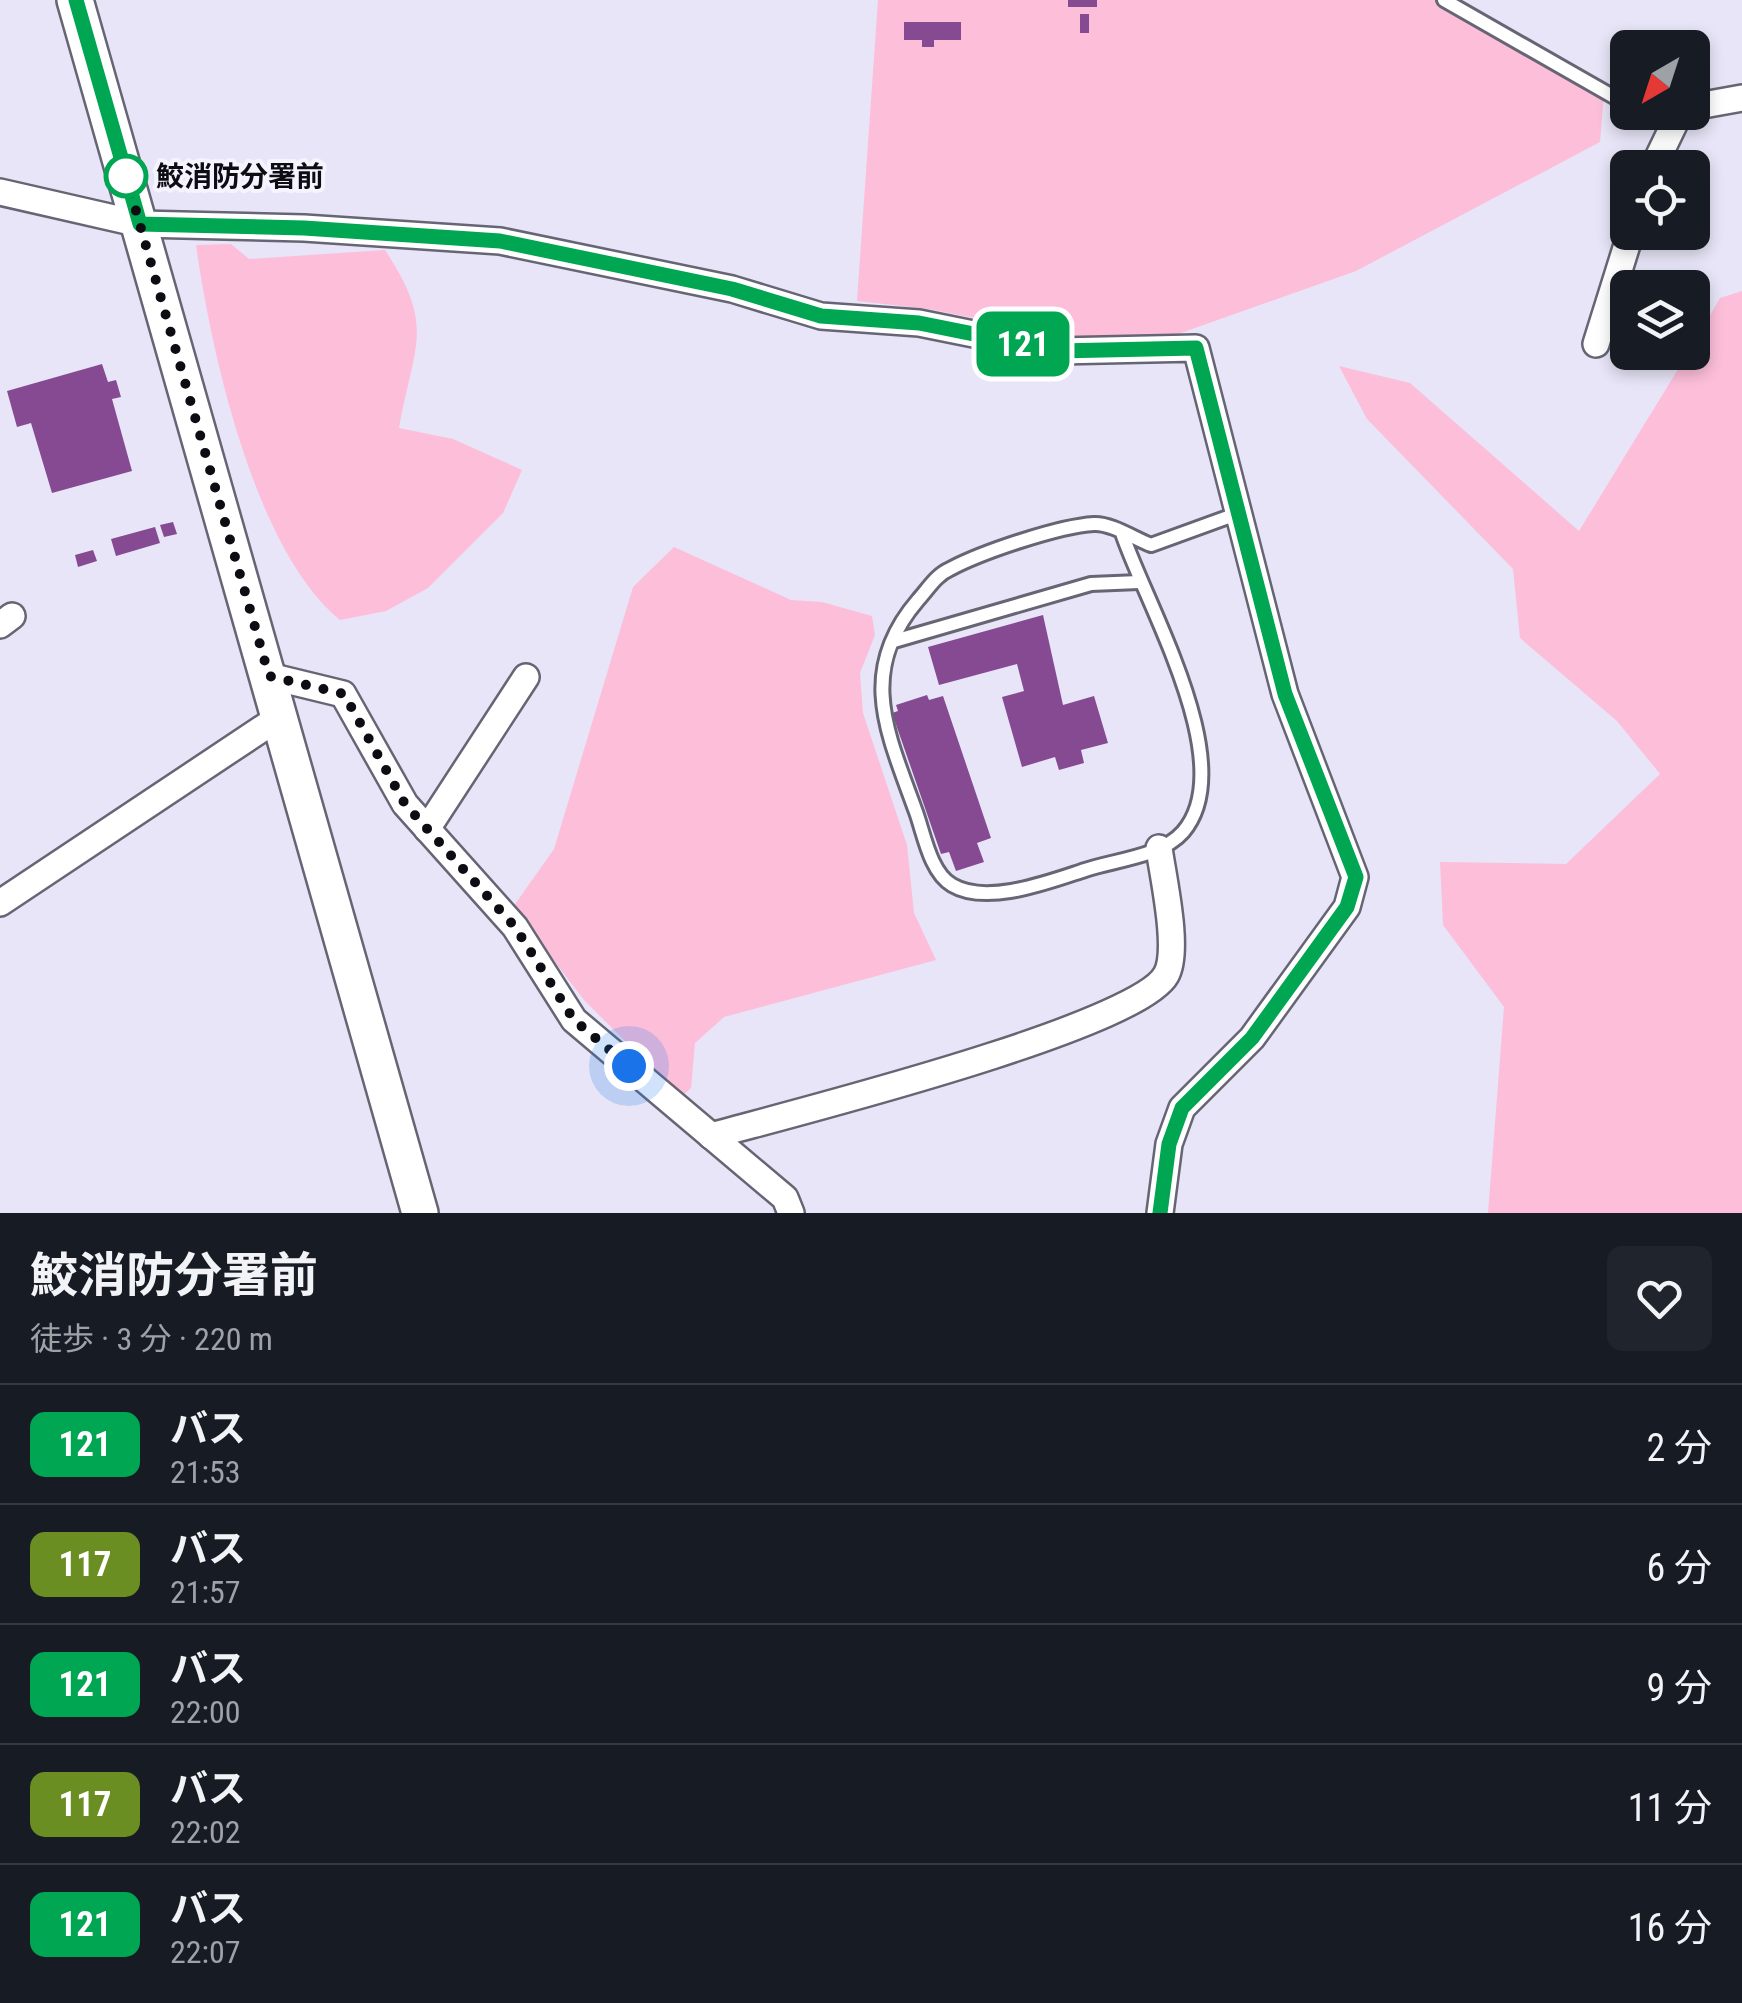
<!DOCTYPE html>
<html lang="ja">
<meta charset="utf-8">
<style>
:root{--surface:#171b24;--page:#20242c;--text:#f1f3f6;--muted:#9ea1a6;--line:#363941}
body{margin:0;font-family:"Roboto Condensed","Noto Sans JP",sans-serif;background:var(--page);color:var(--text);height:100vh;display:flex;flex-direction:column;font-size:38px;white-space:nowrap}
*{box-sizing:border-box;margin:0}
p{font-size:32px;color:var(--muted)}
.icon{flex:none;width:55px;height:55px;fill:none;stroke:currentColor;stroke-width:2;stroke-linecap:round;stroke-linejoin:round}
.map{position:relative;height:1213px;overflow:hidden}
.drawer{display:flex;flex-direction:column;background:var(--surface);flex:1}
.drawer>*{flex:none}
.badge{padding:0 20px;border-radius:15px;font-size:35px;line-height:65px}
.needle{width:65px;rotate:219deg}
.controls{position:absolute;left:1610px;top:30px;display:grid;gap:20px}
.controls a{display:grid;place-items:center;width:100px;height:100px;border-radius:15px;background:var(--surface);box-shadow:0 5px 15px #0003;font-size:50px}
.you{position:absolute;width:50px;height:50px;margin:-25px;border:8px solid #fff;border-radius:50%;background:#1a73e8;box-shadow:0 0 0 15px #1a73e833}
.map>.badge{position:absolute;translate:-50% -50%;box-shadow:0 0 0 5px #fff}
.round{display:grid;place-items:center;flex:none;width:105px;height:105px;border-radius:15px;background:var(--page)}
.head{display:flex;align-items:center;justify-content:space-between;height:170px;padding:0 30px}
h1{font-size:48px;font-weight:700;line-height:75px}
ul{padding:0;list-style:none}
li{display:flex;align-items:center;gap:30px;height:120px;padding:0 30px;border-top:2px solid var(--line)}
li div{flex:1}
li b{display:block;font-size:38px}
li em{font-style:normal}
li .badge{min-width:110px;font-weight:700;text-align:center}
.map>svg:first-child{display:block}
.green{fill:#fdbeda}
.building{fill:#854a91}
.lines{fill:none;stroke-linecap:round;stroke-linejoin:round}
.lane-casing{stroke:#666574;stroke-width:18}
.street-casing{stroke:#666574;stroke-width:30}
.secondary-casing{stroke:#666574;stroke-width:40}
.lane{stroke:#fff;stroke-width:12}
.street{stroke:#fff;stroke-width:25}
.secondary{stroke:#fff;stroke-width:35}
.line-casing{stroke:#fff;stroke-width:22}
.line{stroke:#00a651;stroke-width:15}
.walk{stroke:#0d0c12;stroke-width:10;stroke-dasharray:0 18}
.stop-dot{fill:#fff;stroke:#00a651;stroke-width:5}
.labels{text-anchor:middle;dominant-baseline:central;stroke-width:8;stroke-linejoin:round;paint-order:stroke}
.stop-label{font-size:28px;font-weight:bold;fill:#0d0c12;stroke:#f5f4fe;text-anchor:start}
</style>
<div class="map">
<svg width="1742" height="1213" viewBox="0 0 1742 1213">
<rect width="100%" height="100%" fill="#e7e5f7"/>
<g class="green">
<polygon points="878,0 1458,0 1605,82 1600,142 1356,271 1178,334 1073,337 928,309 857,301"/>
<path d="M231,244L249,259L385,250C436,327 414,344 399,428L453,439L522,470L503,513L428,588L386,611L340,620C255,551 211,352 196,245Z"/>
<polygon points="1742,291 1742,1213 1488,1213 1504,1007 1443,925 1440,862 1566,864 1660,774 1617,721 1520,638 1513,569 1367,419 1339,366 1410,383 1579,531 1688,353 1692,352 1693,345 1720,298"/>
<polygon points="674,547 791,600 822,602 872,616 875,635 860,673 863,713 907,845 914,913 936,960 724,1017 695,1043 691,1088 681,1097 584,1000 513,907 554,849 633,587"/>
</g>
<g class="building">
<rect x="1068" y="0" width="29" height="7"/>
<rect x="1080" y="14" width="9" height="19"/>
<polygon points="904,22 961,22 961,40 934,40 934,47 922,47 922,40 904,40"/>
<polygon points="102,364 108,382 116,380 121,397 112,399 132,471 52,493 31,423 17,427 7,391"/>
<polygon points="173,522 177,534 164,537 160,525"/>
<polygon points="155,527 160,543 116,556 111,539"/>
<polygon points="93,550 97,561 78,567 75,555"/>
<polygon points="1043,615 1063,705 1094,696 1108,743 1081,750 1084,763 1059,770 1055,757 1022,767 1002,697 1024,691 1017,664 939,685 928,647"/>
<polygon points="927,695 929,700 943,696 991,838 977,843 984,862 956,871 949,852 941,854 892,713 898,711 896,705"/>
</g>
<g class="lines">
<defs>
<g id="lane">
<polyline points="1444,0 1628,105"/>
<path d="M1122,533C1146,605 1241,765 1183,832C1161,857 1114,860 1085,870C1051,881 987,906 952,885C930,872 924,834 916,812C888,734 856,672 918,600C928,589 936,575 950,569C982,552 1059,526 1094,524C1111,523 1135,539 1151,545L1239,513"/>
<polyline points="894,641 1091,584 1139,582"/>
</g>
<g id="street">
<polyline points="1692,107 1742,98"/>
<polyline points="1653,168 1680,112"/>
<polyline points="0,192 140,224 304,228 500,241 732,289 821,316 919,323 1058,351 1196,348 1285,694 1355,877 1347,907 1252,1038 1182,1108 1169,1144 1160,1213"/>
<polyline points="1596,344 1631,232"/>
<polyline points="0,625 12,616"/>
<polyline points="269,676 343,694 405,804 515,927 574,1020 785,1198 791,1213"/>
<polyline points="427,829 526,677"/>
<polyline points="0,903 281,716"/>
<path d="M711,1136C786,1115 1136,1028 1166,975C1180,951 1163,877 1159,848"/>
</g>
<polyline id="secondary" points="75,0 420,1213"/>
</defs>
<use href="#lane" class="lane-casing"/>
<use href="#street" class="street-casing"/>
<use href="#secondary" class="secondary-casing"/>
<use href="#lane" class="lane"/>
<use href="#street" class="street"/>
<use href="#secondary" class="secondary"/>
</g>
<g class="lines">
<defs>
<polyline id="line" points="76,0 140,224 304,228 500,241 732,289 821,316 919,323 1058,351 1196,348 1285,694 1356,877 1347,907 1252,1038 1182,1108 1169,1144 1160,1213"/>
</defs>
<use href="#line" class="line-casing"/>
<use href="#line" class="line"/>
<polyline class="walk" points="126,176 269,676 344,694 405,804 515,927 574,1020 629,1066"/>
</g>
<circle class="stop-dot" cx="126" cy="176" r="20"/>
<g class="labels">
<g class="stop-label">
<text x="156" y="176">鮫消防分署前</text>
</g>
</g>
</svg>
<div class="controls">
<a><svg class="needle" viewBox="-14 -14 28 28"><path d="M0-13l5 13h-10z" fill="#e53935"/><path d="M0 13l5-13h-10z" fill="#9ea1a6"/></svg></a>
<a><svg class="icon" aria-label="locate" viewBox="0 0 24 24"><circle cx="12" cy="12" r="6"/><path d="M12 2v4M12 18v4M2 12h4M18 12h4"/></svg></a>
<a><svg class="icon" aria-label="layers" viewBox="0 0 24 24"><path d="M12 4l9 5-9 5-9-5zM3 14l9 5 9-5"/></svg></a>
</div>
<div class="you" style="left:629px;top:1066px"></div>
<b class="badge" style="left:1023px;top:344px;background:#00a651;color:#fff">121</b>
</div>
<section class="drawer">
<div class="head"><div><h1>鮫消防分署前</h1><p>徒歩 · 3 分 · 220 m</p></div><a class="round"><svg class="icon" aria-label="heart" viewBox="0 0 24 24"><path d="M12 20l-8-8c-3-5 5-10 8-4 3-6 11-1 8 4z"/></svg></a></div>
<ul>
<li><span class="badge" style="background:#00a651;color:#fff">121</span><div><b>バス</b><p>21:53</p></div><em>2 分</em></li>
<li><span class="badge" style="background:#6b8e23;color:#fff">117</span><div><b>バス</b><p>21:57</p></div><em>6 分</em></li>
<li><span class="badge" style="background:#00a651;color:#fff">121</span><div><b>バス</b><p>22:00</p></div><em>9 分</em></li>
<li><span class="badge" style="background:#6b8e23;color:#fff">117</span><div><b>バス</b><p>22:02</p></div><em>11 分</em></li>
<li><span class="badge" style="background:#00a651;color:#fff">121</span><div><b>バス</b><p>22:07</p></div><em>16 分</em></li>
</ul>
</section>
